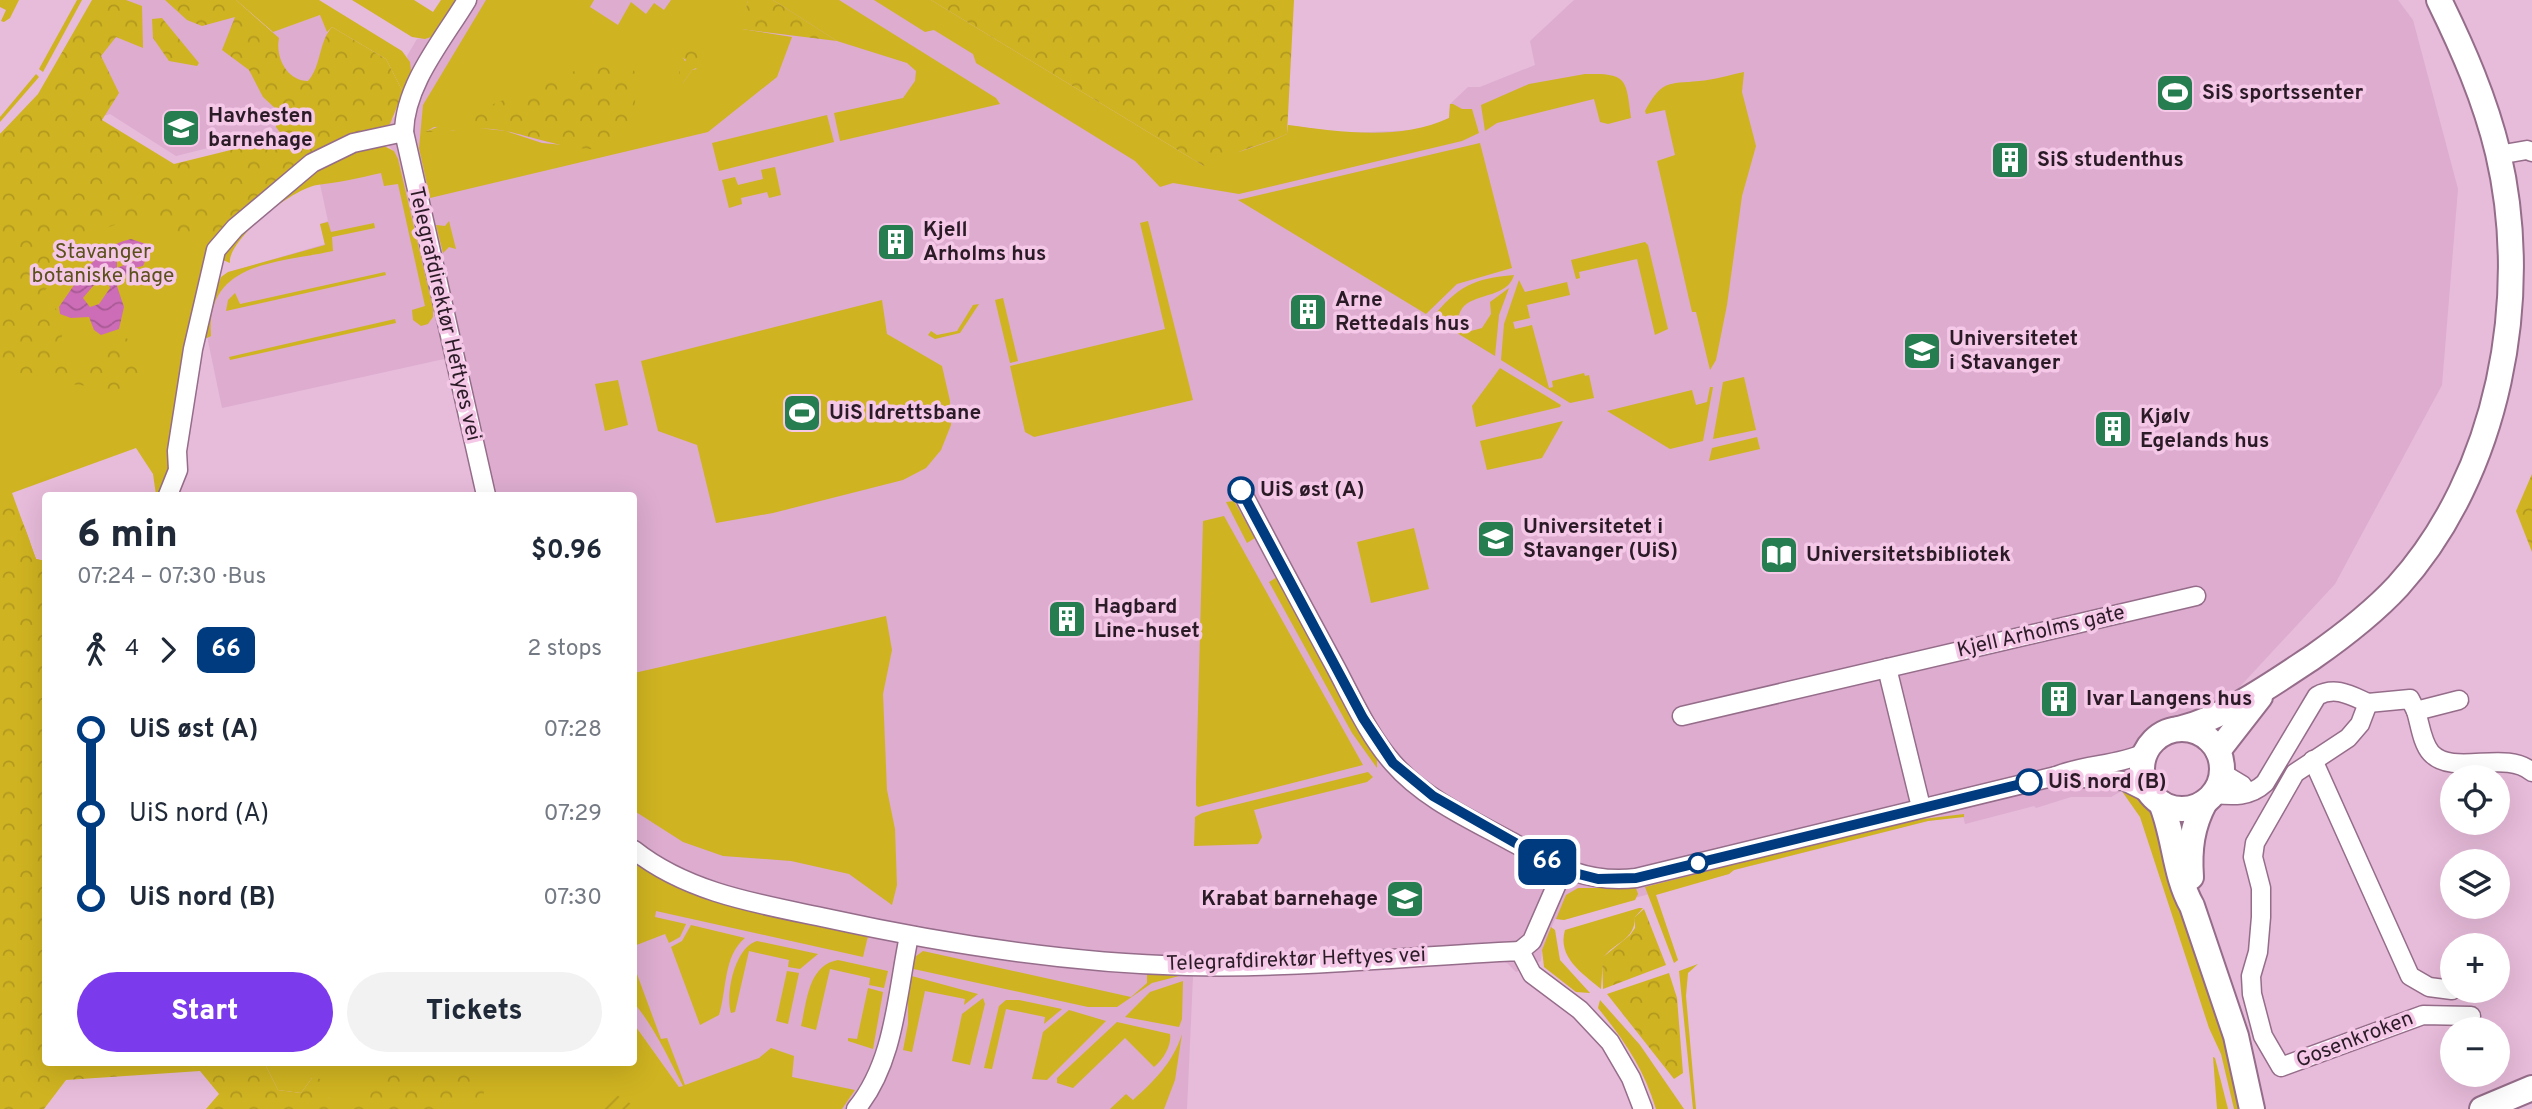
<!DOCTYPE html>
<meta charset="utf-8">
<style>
:root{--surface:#fff;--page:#f2f2f3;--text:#1f2937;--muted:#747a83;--accent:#7c3aed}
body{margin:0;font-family:Overpass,sans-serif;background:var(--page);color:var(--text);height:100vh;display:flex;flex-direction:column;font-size:26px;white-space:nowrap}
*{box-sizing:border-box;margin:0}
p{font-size:23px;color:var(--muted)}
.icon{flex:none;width:38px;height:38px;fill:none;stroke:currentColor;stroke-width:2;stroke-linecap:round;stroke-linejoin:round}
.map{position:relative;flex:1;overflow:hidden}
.panel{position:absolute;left:42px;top:492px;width:595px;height:574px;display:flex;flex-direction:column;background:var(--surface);border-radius:7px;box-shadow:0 7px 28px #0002}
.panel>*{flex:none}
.badge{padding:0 14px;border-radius:10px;font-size:24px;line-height:46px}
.controls{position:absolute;left:2440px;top:765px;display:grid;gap:14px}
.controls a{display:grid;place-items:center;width:70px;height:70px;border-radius:50%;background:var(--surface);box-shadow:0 7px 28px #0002;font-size:35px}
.map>.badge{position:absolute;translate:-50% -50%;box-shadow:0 0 0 4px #fff}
.legs{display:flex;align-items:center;gap:10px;height:77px;padding:0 35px;font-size:23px}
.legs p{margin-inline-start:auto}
.overview{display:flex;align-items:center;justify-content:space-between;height:119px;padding:0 35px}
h1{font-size:38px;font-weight:800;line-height:52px}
.cta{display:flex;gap:14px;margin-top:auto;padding:14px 35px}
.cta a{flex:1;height:80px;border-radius:42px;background:var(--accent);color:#fff;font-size:28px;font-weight:800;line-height:80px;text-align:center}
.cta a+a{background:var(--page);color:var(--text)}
ul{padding:0 35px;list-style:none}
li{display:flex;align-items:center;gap:24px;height:84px;font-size:26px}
li i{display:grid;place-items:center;width:10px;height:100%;margin:0 9px;background:currentColor}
li i::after{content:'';width:18px;height:18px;margin:-9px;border:5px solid;border-radius:50%;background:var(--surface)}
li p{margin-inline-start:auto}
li:first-child i{background:linear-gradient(#0000 50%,currentColor 0)}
li:last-child i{background:linear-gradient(currentColor 50%,#0000 0)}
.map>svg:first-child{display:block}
.built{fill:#ddaccf}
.green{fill:#cfb321;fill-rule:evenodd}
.forest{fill:url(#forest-crowns)}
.garden{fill:url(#garden-furrows)}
.water{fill:url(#water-waves);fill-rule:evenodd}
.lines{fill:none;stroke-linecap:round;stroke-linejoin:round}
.street-casing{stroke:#956d8a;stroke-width:21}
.secondary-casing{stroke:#956d8a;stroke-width:28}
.street{stroke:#fff;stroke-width:18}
.secondary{stroke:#fff;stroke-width:24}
.line-1-casing{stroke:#fff;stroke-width:16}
.line-1{stroke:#003b80;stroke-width:10}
.stop-1-dot{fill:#fff;stroke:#003b80;stroke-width:3.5}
.labels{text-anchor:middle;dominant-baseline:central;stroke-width:7;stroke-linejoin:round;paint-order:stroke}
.poi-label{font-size:21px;font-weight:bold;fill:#2b1b27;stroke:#f5c8e8;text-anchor:start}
.park-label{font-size:21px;fill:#5c511c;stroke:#f5c8e8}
.street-label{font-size:21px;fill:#2b1b27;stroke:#f5c8e8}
.stop-label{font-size:21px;font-weight:bold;fill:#2b1b27;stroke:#f5c8e8;text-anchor:start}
</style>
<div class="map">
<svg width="2532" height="1109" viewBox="0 0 2532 1109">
<defs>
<pattern id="forest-crowns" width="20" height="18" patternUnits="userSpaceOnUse" patternTransform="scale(1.75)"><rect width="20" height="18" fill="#cfb321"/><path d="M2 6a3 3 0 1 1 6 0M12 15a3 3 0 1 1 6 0" fill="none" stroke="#b2991e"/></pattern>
<pattern id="garden-furrows" width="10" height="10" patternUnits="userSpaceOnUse" patternTransform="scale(1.75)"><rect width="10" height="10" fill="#cfb321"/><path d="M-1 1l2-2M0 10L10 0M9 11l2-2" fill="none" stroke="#b2991e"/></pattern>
<pattern id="water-waves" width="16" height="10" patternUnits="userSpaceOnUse" patternTransform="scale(1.75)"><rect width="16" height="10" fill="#ce6db7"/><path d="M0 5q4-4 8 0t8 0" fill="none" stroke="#a75995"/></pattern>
</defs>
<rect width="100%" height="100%" fill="#e7bbda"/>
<g class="built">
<polygon points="116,0 236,0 269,33 320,15 332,42 376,80 276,155 252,137 176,156 110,114 86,121 66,77"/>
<polygon points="458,0 931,0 1190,159 1287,134 1288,125 1345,133 1417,130 1434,125 1449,118 1450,104 1468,87 1480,87 1535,65 1530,41 1574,0 2398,0 2413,20 2458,189 2442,385 2335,584 2222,706 2158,724 2130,751 2118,756 2120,792 2111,797 2071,797 2036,808 2034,806 1965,824 1963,816 1928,821 1734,870 1729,874 1638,897 1564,920 1555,919 1542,950 1541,961 1516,972 1507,963 1498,960 1193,976 1187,1109 708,1109 682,1091 634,1024 634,934 643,869 634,862 634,495 477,495 444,359 222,408 207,336 203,335 213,300 233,271 325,244 320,224 328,221 320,184 394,151 388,146 385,128 395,116 411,73 407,56 417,39 434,36"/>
</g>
<g class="green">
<polygon points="0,0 19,0 10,18 4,22 1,21 6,10 0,7"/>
<polygon points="77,0 82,0 43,72 39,69"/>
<polygon points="236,0 319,0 402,51 410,62 411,71 403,92 386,59 332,27 327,32 320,15 273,32"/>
<polygon points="352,0 414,0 433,12 441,0 458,0 434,36 425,39 412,37"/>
<path d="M486,0H594L590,7L618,25L631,2L646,14L654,3L664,10L671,0H748L742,29L792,37L777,77L708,132L430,198L419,148L423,105ZM682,56L697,69L692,70L683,83L679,71L686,63ZM630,121L596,148L542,143L506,131L469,127L452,131H427L434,127Z"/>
<polygon points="773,0 839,0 996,98 1000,104 840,141 834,113 903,98 915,81 916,71 907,63 837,41"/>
<path d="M874,0H931L1204,166C1231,152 1260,147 1287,134L1288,125C1340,132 1400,141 1449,118L1450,104H1453L1462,109H1472L1479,133L1462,141L1239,194L1173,183L1160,187L1135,161L976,63L973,54L934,30L925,32Z"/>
<path d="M1744,72L1742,92L1756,146L1742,196L1727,305L1716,360L1710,370L1696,312H1692L1657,161L1675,155L1665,110L1646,114L1645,111C1662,80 1667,84 1699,81C1714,80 1729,75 1744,72Z"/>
<polygon points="36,74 39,77 0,122 0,117"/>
<path d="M1585,74C1627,73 1626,78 1631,118L1608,124L1600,122L1594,99L1497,123L1485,131L1481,105L1529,84Z"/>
<polygon points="827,115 834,142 719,171 712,143"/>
<polygon points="18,118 214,241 175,436 168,452 172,470 163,495 156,495 153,474 136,448 12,493 36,559 45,561 0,682 0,134"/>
<polygon points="1480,143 1512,268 1457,284 1426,314 1238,200"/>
<path d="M382,145L394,151L398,159L433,308V317L428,324L421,326L413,320L412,310L425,306L398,184L384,186L381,173C360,178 335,183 317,185C294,188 227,239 230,263L223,260V252L230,242L334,155Z"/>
<polygon points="775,167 781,195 769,198 767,192 741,198 742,204 729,208 722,180 735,177 738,185 763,179 761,170"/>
<polygon points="449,221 456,249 449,247 443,253 436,225 445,226"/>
<polygon points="1148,221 1193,400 1034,437 1025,432 1010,366 1165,329 1140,223"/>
<path d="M328,222L331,232L374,223L375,228L332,237L333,251C279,263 205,261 211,336L207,338L200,334L221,277L228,272L325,245L320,224Z"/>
<polygon points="1645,242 1648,245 1668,329 1655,335 1637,259 1579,272 1580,278 1576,279 1571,260"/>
<polygon points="385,272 386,275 226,311 228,300 235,293 240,304"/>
<path d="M1514,275C1508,297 1478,293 1464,306C1458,312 1458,322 1453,330L1432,318C1457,287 1474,278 1514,275Z"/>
<polygon points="1519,280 1525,292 1567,282 1570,295 1527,305 1530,318 1513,322 1515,329 1532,325 1549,388 1553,387 1552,381 1584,373 1585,376 1589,375 1594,398 1570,403 1501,360 1504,324"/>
<polygon points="1509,288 1499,315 1495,356 1457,333 1463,323 1471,331 1482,328 1491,314 1490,302"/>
<polygon points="1003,298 1018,361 1010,363 995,300"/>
<polygon points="882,300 887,334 942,366 950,401 951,425 941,450 926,468 903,480 773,513 716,523 697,445 658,431 641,361"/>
<polygon points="979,304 960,333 935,339 928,335 931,331 937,335 957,331 973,305"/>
<polygon points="395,319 396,323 230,360 229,357"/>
<polygon points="1500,368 1561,405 1560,407 1476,427 1472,406"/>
<polygon points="1744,377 1756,430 1713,439 1723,382"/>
<polygon points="618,380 628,425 605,431 595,384"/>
<polygon points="1710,387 1713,387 1703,441 1670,449 1607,411 1692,390 1696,405 1707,402"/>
<polygon points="1563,421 1542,458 1487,470 1480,441"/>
<polygon points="1757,437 1760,449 1709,461 1712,448"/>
<polygon points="1234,501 1255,538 1247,543 1226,502"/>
<polygon points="1224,516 1363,765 1198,807 1196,805 1196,784 1203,521"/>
<polygon points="1414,528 1429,589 1371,603 1357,542"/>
<polygon points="1277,577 1377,753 1377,768 1352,733 1269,582"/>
<polygon points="886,616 892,650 883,694 887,790 895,829 897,885 892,905 849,874 791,861 723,856 683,842 636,812 634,673"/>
<polygon points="1368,772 1373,777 1367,782 1254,810 1262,837 1258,844 1194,846 1195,817 1202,813"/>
<polygon points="2119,787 2132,792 2152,810 2245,1109 2234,1109 2221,1054 2209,1028 2140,817"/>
<polygon points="1964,814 1964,817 1928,821 1734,870 1729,874 1656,895 1678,960 1674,963 1645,887 1906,821"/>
<path d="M634,862C701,910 789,919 868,936L863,957L656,911L655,917L686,924L680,937L669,943L665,934L634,946Z"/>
<polygon points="1578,888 1636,888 1638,894 1635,900 1564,920 1556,919 1566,895"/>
<path d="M1639,908H1643L1635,917C1635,941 1614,942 1603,958L1601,989C1582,973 1557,957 1565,930Z"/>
<path d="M691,925L745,938C723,956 727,990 719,1015L700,1025L671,947L682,941Z"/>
<polygon points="1551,927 1555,930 1560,960 1590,993 1576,992 1544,967 1542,950"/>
<path d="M757,941L818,954L800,969L788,967L789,960L749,951L735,1012L731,1013C725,994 735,947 757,941Z"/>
<polygon points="923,951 1131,997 1147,983 1147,975 1183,975 1152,983 1117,1007 1088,1007 909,968 912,959"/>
<path d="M838,960L888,971L884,988L869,985L870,978L830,969L816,1030L801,1026C807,1002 808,965 838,960Z"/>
<polygon points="1698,964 1688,973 1686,996 1696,1109 1693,1109 1679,971"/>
<path d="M634,966L661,1039L667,1038L685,1085L759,1058L771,1048L794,1056L792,1077L855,1090L842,1109H348L329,1098L312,1078L301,1093L278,1090L264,1062H634V1024L679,1087L683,1086C669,1059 653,1025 634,1003Z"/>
<polygon points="787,971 799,973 788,1024 776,1021"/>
<polygon points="908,975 978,994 964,1005 965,999 925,991 912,1052 903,1050 908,1024"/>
<polygon points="1183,981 1182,1019 1179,1027 1125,1017 1150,992"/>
<polygon points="868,988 883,992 873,1049 848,1041 848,1038 857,1039"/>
<polygon points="983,998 985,1004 970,1065 952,1061 962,1014"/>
<polygon points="1019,1000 1062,1009 1044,1024 1045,1017 1006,1009 992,1069 984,1068 999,1006 1006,1000"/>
<path d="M1600,1000L1640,1045L1684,1109H1656C1644,1069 1624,1040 1598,1008Z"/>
<polygon points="1069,1010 1106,1021 1047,1080 1032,1079 1043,1032"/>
<path d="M1117,1022L1170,1034C1172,1045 1163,1060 1154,1067L1125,1038L1073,1088L1057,1083V1078Z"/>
<path d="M1182,1034L1175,1080L1164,1109H1110L1126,1094L1133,1100C1153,1082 1173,1063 1182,1034Z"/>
<polygon points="2213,1057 2215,1058 2228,1109 2217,1109"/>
</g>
<g class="forest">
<path d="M92,0H126L142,6L143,48L116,37L101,56L119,93L102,120L174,164L263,142L274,149L285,146V139L276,127V109L263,97L249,70L222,50L235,17L202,26L187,20L165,0H236L279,38C275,57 287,81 308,81C322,65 318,43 332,27L386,59L403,92L390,124L361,136L215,243C168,230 122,203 84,245C70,260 61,277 45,290L64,323L61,343L67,357C92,363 106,351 126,338L136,344L143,364L129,394L118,398L106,396L96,387L46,381L0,370V134L38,94Z"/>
<polygon points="748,0 773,0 837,41 741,29"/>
<path d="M931,0H1294L1287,134C1265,145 1230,150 1217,167L1204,166Z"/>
<polygon points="162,18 199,63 197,66 169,61 153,38 152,19"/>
<polygon points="671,43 706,47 707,63 692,70 683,83 679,82 679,71 686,60 675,52"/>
<path d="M604,59L631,67L637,75C636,95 635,126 620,142C599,162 528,135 505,131C477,125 452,133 425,132Z"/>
<polygon points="2532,474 2532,552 2516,511"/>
<path d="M0,493C22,509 27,535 36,559L45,561L46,1062H264L278,1090L301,1093L312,1078L321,1079L329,1098L354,1104L364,1100L379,1062H486L488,1067L483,1097L451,1109H206L219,1094L200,1071L66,1080L44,1109H0Z"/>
<polygon points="1644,909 1666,965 1603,989 1602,958 1630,935 1635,928 1635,917"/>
<polygon points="1669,973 1677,998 1683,1073 1674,1079 1607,994"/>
</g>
<polygon class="garden" points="612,1092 639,1109 599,1109"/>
<path class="water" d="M131,239L149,245L150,250L143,266L130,269L117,286L124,307L119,329L101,335L94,330L89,317L71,318L60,314L59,307C77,281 97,246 131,239ZM124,251L134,252L138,259L117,268V257ZM99,279L107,281L110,288L99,304L90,307L83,298Z"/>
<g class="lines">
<defs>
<g id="street">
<path d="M467,0C443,40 405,84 404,132L486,495"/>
<polyline points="2498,155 2527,150 2532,152"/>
<path d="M1241,490C1272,550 1304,609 1336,668C1353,700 1369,736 1393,763C1424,799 1472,820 1512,842C1554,865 1587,884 1636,878L2056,776C2085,764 2116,766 2145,753"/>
<polyline points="168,495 178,470 177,451 193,349 216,250 235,228 312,163 353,143 404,132"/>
<polyline points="1887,668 1921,807"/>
<polyline points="2368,703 2410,699 2416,711 2459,700"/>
<path d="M2416,711C2420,724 2422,743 2431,753C2453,777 2506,749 2532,772"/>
<polyline points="1682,716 2196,596"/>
<polyline points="2313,760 2410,976 2429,987 2452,990"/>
<polyline points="2222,773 2242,785 2247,792"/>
<polyline points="2056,776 2124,781 2150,794"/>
<path d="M2214,794C2233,796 2250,797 2265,783L2317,696C2335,686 2350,695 2368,703L2360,724L2348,738L2295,773L2255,843L2253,857L2261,888V917L2258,952L2251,976L2252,994L2263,1036L2281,1067L2423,1015L2471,1016"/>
<path d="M634,850C688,893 759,904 826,918C945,944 1065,963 1187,966C1297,969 1409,956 1520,951L1532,974L1580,1010L1610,1042L1631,1078L1643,1109"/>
<polyline points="1520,951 1532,941 1563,870"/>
<path d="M856,1109C895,1062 897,993 909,936"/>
</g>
<g id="secondary">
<circle cx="2182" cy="769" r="40"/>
<path d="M2179,729C2226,717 2272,684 2313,657C2343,636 2373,613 2398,586C2499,474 2532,297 2498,153C2485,99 2463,49 2439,0"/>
<polyline points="2218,751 2260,697"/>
<path d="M2161,803C2175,837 2174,874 2192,906L2236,1036L2252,1109"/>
<path d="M2191,877C2189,849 2192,826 2205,802"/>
<polyline points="2482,1109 2532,1088"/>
</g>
</defs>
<use href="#street" class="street-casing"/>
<use href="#secondary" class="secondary-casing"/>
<use href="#street" class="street"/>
<use href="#secondary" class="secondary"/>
</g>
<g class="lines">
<defs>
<polyline id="line-1" points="1241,490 1363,718 1393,763 1433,796 1563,870 1598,879 1636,878 2029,782"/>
</defs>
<use href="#line-1" class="line-1-casing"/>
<use href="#line-1" class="line-1"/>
</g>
<defs>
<symbol id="stadium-square" viewBox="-11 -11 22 22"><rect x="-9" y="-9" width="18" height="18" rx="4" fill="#267d50" stroke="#f5c8e8"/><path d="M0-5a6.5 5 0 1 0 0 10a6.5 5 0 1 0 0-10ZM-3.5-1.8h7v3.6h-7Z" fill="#fff"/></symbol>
<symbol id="school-square" viewBox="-11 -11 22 22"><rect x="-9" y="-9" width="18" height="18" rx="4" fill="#267d50" stroke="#f5c8e8"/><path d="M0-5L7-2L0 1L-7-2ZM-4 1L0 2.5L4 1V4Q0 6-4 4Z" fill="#fff"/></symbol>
<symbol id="building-square" viewBox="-11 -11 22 22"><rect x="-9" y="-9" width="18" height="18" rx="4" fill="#267d50" stroke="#f5c8e8"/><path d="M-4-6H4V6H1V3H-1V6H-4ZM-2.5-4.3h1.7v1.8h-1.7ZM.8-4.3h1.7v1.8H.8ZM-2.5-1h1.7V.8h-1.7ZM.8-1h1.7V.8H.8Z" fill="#fff"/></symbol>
<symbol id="university-square" viewBox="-11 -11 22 22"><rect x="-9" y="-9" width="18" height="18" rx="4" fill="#267d50" stroke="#f5c8e8"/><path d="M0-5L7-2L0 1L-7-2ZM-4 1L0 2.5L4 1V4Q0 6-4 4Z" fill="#fff"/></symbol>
<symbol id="library-square" viewBox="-11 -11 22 22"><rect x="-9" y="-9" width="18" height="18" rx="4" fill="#267d50" stroke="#f5c8e8"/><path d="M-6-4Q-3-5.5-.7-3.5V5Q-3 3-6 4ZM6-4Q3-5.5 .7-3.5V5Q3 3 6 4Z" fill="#fff"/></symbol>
</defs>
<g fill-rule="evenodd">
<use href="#stadium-square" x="2153" y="71" width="44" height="44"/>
<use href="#school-square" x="159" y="106" width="44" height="44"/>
<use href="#building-square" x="1988" y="138" width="44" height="44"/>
<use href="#building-square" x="874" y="220" width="44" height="44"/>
<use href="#building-square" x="1286" y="290" width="44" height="44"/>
<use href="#university-square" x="1900" y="329" width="44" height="44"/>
<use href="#stadium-square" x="780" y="391" width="44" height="44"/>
<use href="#building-square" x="2091" y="407" width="44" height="44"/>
<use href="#university-square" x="1474" y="517" width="44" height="44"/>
<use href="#library-square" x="1757" y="533" width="44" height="44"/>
<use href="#building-square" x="1045" y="597" width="44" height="44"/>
<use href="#building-square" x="2037" y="677" width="44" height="44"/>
<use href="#school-square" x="1383" y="877" width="44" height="44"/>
</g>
<g class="stop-1-dot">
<circle cx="1241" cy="490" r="12"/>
<circle cx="2029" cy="782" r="12"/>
<circle cx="1698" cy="863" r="9"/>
</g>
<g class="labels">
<g class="poi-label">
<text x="2202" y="93">SiS sportssenter</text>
<text x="208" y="116">Havhesten<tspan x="208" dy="24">barnehage</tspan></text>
<text x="2037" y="160">SiS studenthus</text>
<text x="923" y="230">Kjell<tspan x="923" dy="24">Arholms hus</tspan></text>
<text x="1335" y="300">Arne<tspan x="1335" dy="24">Rettedals hus</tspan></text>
<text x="1949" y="339">Universitetet<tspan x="1949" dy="24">i Stavanger</tspan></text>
<text x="829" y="413">UiS Idrettsbane</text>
<text x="2140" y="417">Kjølv<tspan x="2140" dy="24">Egelands hus</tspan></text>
<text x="1523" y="527">Universitetet i<tspan x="1523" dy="24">Stavanger (UiS)</tspan></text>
<text x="1806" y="555">Universitetsbibliotek</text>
<text x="1094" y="607">Hagbard<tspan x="1094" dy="24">Line-huset</tspan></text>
<text x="2086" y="699">Ivar Langens hus</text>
<text x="1378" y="899" text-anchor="end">Krabat barnehage</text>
</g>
<g class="park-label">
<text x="103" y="252">Stavanger<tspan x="103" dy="24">botaniske hage</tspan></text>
</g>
<g class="street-label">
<text transform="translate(444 314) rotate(77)">Telegrafdirektør Heftyes vei</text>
<text transform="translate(2041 632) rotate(-13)">Kjell Arholms gate</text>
<text transform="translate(1296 960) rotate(-2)">Telegrafdirektør Heftyes vei</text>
<text transform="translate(2355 1040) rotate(-21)">Gosenkroken</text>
</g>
<g class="stop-label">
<text x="1260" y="490">UiS øst (A)</text>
<text x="2048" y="782">UiS nord (B)</text>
</g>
</g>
</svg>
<div class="controls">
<a><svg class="icon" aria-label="locate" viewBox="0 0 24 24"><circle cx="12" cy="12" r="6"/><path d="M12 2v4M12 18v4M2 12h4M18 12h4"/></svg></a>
<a><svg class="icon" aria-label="layers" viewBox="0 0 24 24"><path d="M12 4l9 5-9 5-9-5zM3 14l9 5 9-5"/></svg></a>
<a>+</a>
<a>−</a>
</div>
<b class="badge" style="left:1547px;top:862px;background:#003b80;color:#fff">66</b>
<section class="panel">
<div class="overview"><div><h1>6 min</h1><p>07:24 – 07:30 · Bus</p></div><b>$0.96</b></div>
<div class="legs"><svg class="icon" aria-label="walk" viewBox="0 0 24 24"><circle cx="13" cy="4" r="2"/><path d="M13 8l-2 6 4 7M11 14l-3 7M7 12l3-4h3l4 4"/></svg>4<svg class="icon" aria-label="forward" viewBox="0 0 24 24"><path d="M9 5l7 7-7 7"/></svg><b class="badge" style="background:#003b80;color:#fff">66</b><p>2 stops</p></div>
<ul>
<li><i style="color:#003b80"></i><b>UiS øst (A)</b><p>07:28</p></li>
<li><i style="color:#003b80"></i><span>UiS nord (A)</span><p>07:29</p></li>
<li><i style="color:#003b80"></i><b>UiS nord (B)</b><p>07:30</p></li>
</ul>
<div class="cta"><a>Start</a><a>Tickets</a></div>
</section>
</div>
